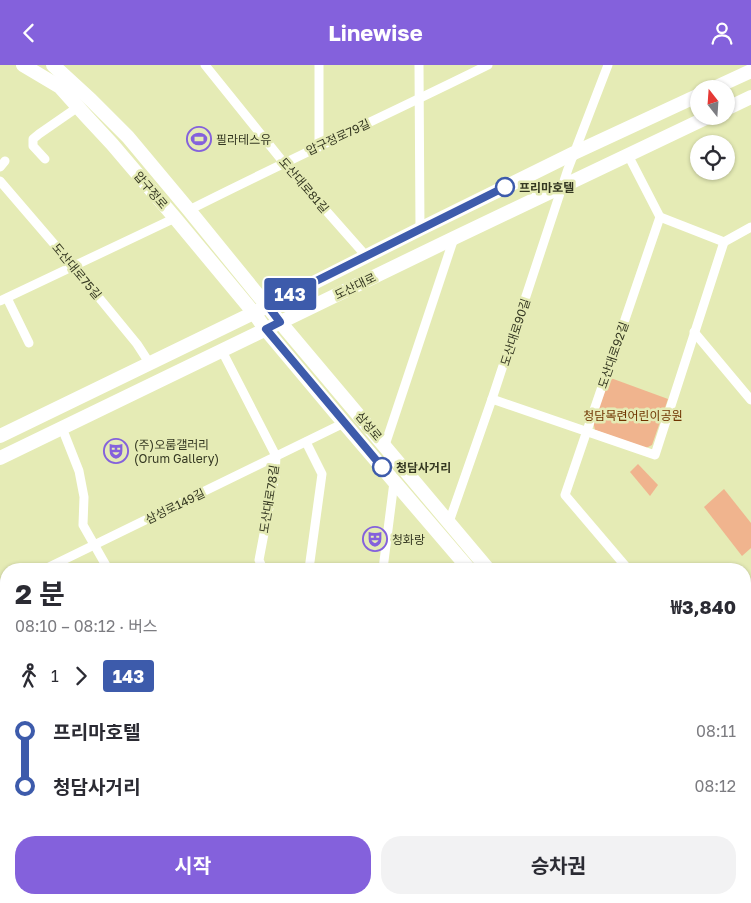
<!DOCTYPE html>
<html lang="ko">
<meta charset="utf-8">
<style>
:root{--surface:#fff;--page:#f2f2f3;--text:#2b2b33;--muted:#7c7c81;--accent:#8461dc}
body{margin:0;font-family:"Golos Text","Noto Sans KR",sans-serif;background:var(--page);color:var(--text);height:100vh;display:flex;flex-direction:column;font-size:19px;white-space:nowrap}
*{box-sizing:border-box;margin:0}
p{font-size:16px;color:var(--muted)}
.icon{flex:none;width:28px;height:28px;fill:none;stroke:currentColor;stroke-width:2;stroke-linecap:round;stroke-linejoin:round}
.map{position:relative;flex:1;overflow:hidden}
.side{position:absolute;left:0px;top:498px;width:751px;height:341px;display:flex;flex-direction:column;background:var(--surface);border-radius:20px 20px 0 0;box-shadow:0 1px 4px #0004}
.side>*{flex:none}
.badge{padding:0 10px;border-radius:4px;font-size:18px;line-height:32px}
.needle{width:32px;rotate:343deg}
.fabs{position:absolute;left:690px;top:15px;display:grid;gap:10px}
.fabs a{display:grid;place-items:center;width:45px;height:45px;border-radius:50%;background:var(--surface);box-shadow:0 1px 4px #0004;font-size:25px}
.map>.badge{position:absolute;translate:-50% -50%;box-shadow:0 0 0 2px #fff}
.legs{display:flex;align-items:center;gap:8px;height:55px;padding:0 15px;font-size:16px}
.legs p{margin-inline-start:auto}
.overview{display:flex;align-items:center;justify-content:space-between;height:85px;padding:0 15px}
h1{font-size:28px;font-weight:700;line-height:38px}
.button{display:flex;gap:10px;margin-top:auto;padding:10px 15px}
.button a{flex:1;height:58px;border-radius:20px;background:var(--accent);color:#fff;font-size:20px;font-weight:700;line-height:58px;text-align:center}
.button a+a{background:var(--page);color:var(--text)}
ul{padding:0 15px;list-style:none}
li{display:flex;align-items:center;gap:18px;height:55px;font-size:19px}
li i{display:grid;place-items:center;width:8px;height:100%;margin:0 6px;background:currentColor}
li i::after{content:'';width:12px;height:12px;margin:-6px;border:4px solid;border-radius:50%;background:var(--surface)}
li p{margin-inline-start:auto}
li:first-child i{background:linear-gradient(#0000 50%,currentColor 0)}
li:last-child i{background:linear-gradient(currentColor 50%,#0000 0)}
header{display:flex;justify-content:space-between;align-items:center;height:65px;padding:0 15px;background:var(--accent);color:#fff;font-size:22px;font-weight:700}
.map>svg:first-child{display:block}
.green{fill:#f0b48e}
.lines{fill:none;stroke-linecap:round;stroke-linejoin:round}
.street{stroke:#fff;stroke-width:9}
.secondary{stroke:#fff;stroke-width:14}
.line-1-casing{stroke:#fff;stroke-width:11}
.line-1{stroke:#3d5bab;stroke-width:8}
.stop-1-dot{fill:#fff;stroke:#3d5bab;stroke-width:2.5}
.labels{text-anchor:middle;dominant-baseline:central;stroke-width:5;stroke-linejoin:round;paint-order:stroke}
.street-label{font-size:12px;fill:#353822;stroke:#e5ebb5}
.poi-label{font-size:12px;fill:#353822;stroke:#e5ebb5;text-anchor:start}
.stop-label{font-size:12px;font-weight:bold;fill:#353822;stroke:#e5ebb5;text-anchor:start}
.park-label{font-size:12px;fill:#6f3400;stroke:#e5ebb5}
</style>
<header><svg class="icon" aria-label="back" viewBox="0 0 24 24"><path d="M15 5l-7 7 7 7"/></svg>Linewise<svg class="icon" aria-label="person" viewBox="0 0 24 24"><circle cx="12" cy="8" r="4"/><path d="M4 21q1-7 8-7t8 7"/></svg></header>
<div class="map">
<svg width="751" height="838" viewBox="0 0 751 838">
<rect width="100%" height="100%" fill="#e5ebb5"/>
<g class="green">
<polygon points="608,312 668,334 652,380 646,383 595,365 593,356"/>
<polygon points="638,399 658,420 650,431 630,407"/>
<polygon points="724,424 751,458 751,483 742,491 704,442"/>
</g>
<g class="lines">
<g class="street">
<polyline points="205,0 284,98 367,192"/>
<polyline points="319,0 319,82"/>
<polyline points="419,0 420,164"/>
<polyline points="45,94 33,81 33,74 39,69 78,42"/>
<polyline points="0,102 5,96"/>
<polyline points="0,116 73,201 137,279 150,299"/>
<path d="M189,145C288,95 389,49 488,0"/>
<polyline points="660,152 724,177 751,162"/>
<polyline points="7,233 29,278"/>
<polyline points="0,236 175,153"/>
<polyline points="694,267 751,335"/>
<polyline points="222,286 276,391 275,411 259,495 263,504"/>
<polyline points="492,334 655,390 724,177"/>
<polyline points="62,363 79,406 84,432 83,460 108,504"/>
<polyline points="306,377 322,409 309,504"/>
<polyline points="385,380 454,173"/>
<polyline points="449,457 492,334 568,104 608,0"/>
<polyline points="45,504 344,358"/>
<polyline points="383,504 394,417"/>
<polyline points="628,504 565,430 660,152 628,90"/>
<polyline points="0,519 6,532"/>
<polyline points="745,546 751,541"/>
<polyline points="0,792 6,791"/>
<polyline points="112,832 113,838"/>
<polyline points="425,832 429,838"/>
<polyline points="613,832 619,838"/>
<polyline points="340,838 341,832"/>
</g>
<g class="secondary">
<polyline points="23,0 60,22 86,51 112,79 175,153 254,248 266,265 344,358 469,504"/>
<polyline points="53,0 91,35 128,72 189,145 280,257 488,504"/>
<polyline points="712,24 751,6"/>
<polyline points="726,44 751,32"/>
<polyline points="0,371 268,241 420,164 574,88 699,30"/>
<polyline points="0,393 454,173 710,51"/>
<polyline points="745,811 751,819"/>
<polyline points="745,832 750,838"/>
</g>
</g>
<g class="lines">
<defs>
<polyline id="line-1" points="382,402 266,264 280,257 268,241 288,230 505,122"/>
</defs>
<use href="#line-1" class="line-1-casing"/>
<use href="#line-1" class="line-1"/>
</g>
<defs>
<symbol id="stadium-ring" viewBox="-11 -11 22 22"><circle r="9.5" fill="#e5ebb5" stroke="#8461dc" stroke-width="1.5"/><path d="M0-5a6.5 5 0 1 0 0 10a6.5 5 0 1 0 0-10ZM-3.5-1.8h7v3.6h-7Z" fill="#8461dc"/></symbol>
<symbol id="theatre-ring" viewBox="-11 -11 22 22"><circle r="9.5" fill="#e5ebb5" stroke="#8461dc" stroke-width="1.5"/><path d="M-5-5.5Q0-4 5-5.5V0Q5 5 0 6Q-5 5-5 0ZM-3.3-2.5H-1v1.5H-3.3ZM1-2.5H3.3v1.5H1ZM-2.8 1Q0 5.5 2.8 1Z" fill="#8461dc"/></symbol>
</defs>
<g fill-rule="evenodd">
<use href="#stadium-ring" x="185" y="60" width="28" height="28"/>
<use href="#theatre-ring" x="102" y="372" width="28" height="28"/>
<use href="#theatre-ring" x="361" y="460" width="28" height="28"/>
</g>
<g class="stop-1-dot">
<circle cx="505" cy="122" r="9"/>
<circle cx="382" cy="402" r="9"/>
</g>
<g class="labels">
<g class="street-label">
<text transform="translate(338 72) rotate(-25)">압구정로79길</text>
<text transform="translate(304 120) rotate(49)">도산대로81길</text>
<text transform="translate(151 125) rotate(50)">압구정로</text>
<text transform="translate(77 206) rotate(50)">도산대로75길</text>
<text transform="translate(355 221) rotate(-26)">도산대로</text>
<text transform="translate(515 267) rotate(-72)">도산대로90길</text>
<text transform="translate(613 290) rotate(-71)">도산대로92길</text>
<text transform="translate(369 361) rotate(50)">삼성로</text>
<text transform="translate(269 434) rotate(-81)">도산대로78길</text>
<text transform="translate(175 441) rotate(-26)">삼성로149길</text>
</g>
<g class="poi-label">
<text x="216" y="74">필라테스유</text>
<text x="134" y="379">(주)오룸갤러리<tspan x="134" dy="14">(Orum Gallery)</tspan></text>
<text x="392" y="474">청화랑</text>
</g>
<g class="stop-label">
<text x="519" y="122">프리마호텔</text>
<text x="396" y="402">청담사거리</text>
</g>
<g class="park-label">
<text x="633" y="350">청담목련어린이공원</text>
</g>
</g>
</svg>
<div class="fabs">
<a><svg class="needle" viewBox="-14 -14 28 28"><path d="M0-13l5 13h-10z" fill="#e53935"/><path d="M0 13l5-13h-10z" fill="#7c7c81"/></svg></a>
<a><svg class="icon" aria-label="locate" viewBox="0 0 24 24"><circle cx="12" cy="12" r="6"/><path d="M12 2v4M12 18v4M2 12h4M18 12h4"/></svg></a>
</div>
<b class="badge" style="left:290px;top:229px;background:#3d5bab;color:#fff">143</b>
<section class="side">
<div class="overview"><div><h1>2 분</h1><p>08:10 – 08:12 · 버스</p></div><b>₩3,840</b></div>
<div class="legs"><svg class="icon" aria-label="walk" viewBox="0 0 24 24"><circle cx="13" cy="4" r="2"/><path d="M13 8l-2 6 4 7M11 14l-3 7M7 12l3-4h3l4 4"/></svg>1<svg class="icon" aria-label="forward" viewBox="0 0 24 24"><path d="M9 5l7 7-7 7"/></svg><b class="badge" style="background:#3d5bab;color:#fff">143</b></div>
<ul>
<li><i style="color:#3d5bab"></i><b>프리마호텔</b><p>08:11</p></li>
<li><i style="color:#3d5bab"></i><b>청담사거리</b><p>08:12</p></li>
</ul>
<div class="button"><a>시작</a><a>승차권</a></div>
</section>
</div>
